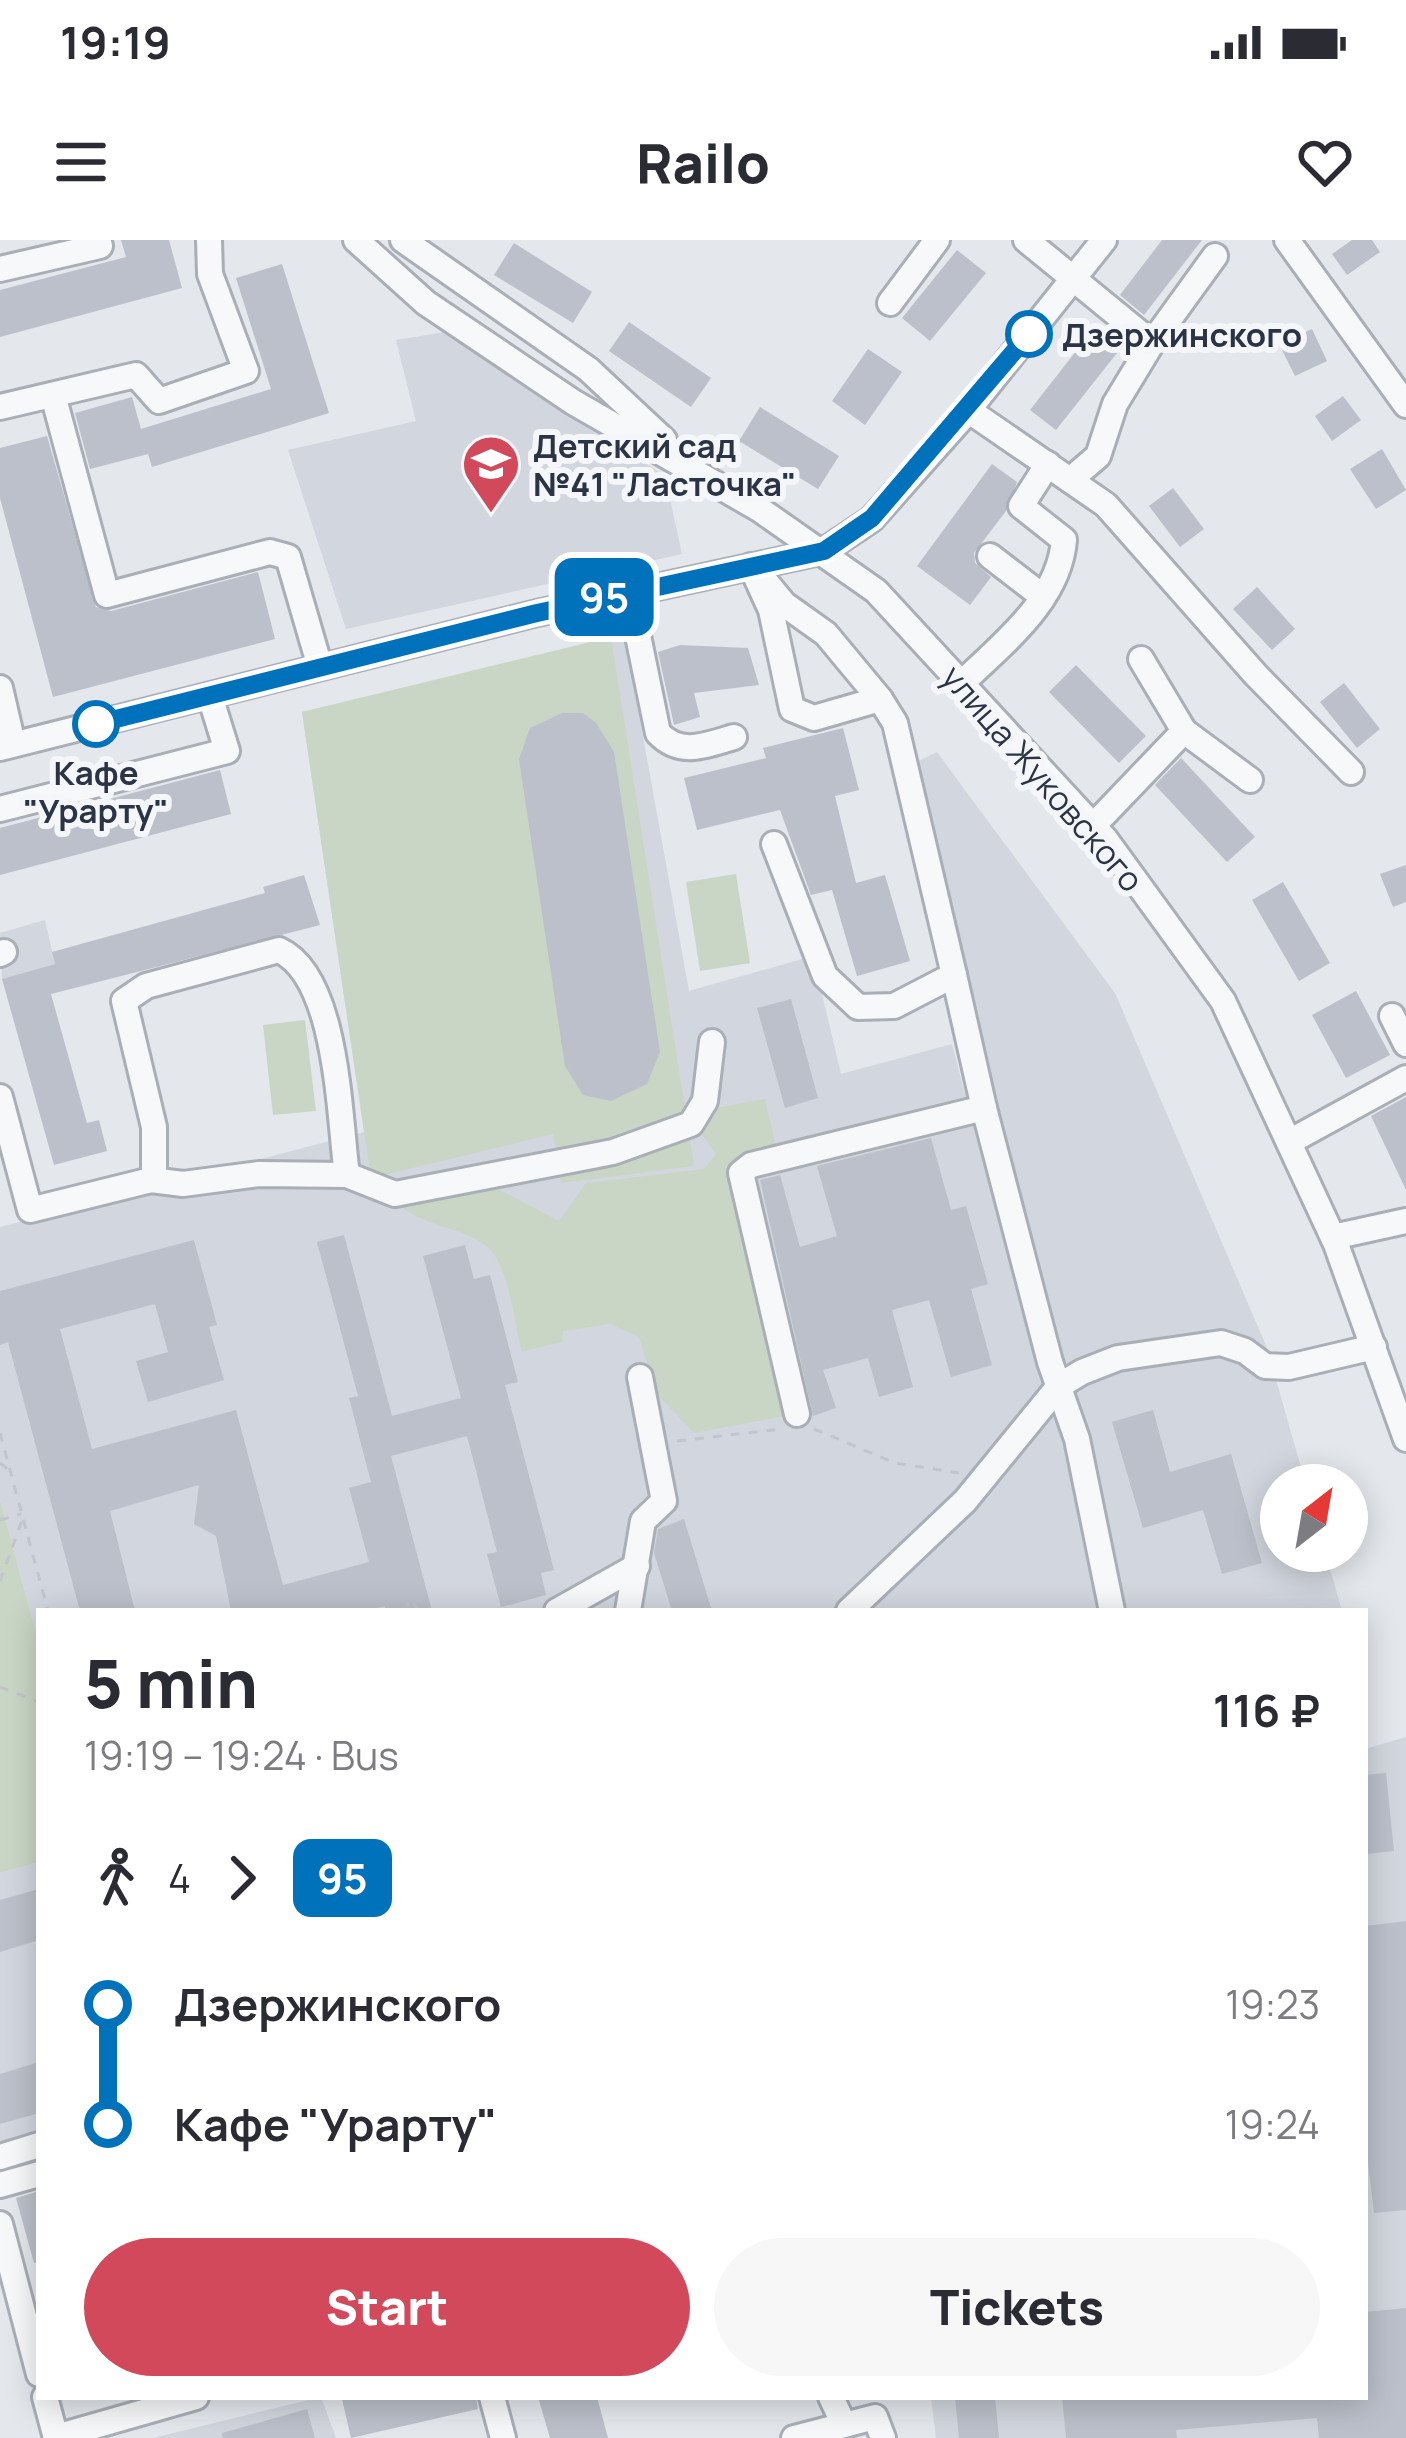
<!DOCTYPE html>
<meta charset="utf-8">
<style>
:root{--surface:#fff;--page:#f7f7f7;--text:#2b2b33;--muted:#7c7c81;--accent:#d1495b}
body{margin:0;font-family:Manrope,sans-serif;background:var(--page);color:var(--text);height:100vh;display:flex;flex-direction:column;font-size:45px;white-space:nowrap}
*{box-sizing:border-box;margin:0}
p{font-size:39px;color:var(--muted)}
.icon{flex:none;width:66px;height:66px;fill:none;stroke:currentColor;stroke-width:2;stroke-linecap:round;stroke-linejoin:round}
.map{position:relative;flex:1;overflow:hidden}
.side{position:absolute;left:36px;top:1368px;width:1332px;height:792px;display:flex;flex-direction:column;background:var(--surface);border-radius:0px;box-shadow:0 6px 30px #0003}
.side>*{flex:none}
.badge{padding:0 24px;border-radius:18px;font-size:42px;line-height:78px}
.needle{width:78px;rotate:31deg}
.tools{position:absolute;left:1260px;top:1224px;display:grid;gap:24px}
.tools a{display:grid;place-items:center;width:108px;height:108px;border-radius:50%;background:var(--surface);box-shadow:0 6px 30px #0003;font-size:60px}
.map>.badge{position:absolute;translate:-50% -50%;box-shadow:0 0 0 6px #fff}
.legs{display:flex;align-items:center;gap:18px;height:132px;padding:0 48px;font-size:39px}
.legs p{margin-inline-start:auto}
.overview{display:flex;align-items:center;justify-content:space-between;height:204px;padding:0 48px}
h1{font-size:66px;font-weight:800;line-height:90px}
.cta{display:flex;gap:24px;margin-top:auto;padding:24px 48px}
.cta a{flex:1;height:138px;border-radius:72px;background:var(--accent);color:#fff;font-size:48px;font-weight:800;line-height:138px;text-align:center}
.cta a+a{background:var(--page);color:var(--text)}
ul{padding:0 48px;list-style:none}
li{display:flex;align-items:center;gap:42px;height:120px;font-size:45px}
li i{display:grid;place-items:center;width:18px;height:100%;margin:0 15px;background:currentColor}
li i::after{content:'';width:30px;height:30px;margin:-15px;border:9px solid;border-radius:50%;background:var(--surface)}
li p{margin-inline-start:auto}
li:first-child i{background:linear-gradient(#0000 50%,currentColor 0)}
li:last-child i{background:linear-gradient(currentColor 50%,#0000 0)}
.status{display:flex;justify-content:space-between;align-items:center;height:84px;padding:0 60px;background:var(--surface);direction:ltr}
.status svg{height:33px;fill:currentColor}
header{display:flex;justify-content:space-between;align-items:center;height:156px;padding:0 48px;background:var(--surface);font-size:54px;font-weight:800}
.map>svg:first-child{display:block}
.built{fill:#d2d6de}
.green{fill:#c9d6c5}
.building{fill:#bbc0ca}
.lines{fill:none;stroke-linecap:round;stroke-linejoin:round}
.minor-casing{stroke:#a9aeb7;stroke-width:30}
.path{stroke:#c2c5cb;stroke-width:3;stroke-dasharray:9 9;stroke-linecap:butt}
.minor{stroke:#f7f8fa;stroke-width:24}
.line-1-casing{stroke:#fff;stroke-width:27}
.line-1{stroke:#0072bc;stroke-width:18}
.stop-1-dot{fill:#fff;stroke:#0072bc;stroke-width:6}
.labels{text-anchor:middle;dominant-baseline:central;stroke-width:12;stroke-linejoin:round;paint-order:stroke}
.stop-label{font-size:33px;font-weight:bold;fill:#2b3445;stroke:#f4f6f9;text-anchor:start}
.poi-label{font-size:33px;font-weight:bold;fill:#2b3445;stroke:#f4f6f9;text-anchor:start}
.street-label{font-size:33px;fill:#2b3445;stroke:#f4f6f9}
</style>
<div class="status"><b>19:19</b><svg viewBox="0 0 49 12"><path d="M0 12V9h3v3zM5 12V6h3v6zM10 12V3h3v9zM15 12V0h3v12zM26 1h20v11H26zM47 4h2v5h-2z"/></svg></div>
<header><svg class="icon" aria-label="menu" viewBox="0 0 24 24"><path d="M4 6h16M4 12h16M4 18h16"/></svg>Railo<svg class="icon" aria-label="heart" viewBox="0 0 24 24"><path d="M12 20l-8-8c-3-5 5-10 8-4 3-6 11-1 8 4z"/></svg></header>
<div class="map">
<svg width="1406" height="2198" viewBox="0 0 1406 2198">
<rect width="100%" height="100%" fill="#e4e7ec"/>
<g class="built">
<polygon points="446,92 665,236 682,314 346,389 288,210 416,181 396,100"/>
<polygon points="625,397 689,751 813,716 841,834 952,804 1030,1103 1057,1099 908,526 937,512 1115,753 1267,1108 1306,1245 1281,1245 1281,1311 1325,1311 1342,1371 39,1371 39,1403 0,1260 0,987 364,892 302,472"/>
<polygon points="45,680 55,724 2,739 0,693"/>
<polygon points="1406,1497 1406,2198 936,2198 931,2157 1365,2157 1365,1509"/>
<polygon points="39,1622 39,1893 0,1904 0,1633"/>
<polygon points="321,2157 336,2198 153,2198"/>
</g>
<g class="green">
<polygon points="611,397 694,926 561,943 553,894 371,938 302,472"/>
<polygon points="736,634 750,723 700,731 686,642"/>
<polygon points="305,780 316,871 273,875 263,785"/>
<path d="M765,859L777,911L740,924L790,1175L694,1193L657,1154L639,1097L610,1084L563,1091L562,1102L522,1112C514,1084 510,1025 486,1006C459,985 420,987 395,961L485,942L559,981L586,943L704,929L716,914L699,890L710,869Z"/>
<polygon points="0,1260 39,1403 39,1622 0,1633"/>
</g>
<g class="building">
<polygon points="121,0 169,0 182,48 0,97 0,50 126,17"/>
<polygon points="1162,0 1202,0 1144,75 1120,55"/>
<polygon points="1352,0 1372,0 1380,12 1347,35 1332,14"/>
<polygon points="514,3 592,52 573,83 494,35"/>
<polygon points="957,10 986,33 930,101 902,78"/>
<polygon points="282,24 329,173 152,227 148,214 90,229 75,173 132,157 141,189 271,149 236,38"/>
<polygon points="629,82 711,138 691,167 609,111"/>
<polygon points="1312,89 1327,121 1295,136 1279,104"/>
<polygon points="1091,92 1117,113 1056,190 1030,170"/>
<polygon points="868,109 902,132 865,185 832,161"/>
<polygon points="1343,156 1361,180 1332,201 1315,176"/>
<polygon points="760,167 839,216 818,249 739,201"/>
<polygon points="47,196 96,367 111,371 258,332 275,399 53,457 0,258 0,208"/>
<polygon points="1382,209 1406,250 1376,269 1350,229"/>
<polygon points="992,224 1017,242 1006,271 974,313 975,323 991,337 970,365 917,326"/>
<polygon points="1173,248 1204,289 1180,307 1149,266"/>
<polygon points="1257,347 1295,389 1272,410 1233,369"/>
<polygon points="680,405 748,408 759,445 694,453 700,477 674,485 658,412"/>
<polygon points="1076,425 1146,496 1119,523 1049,452"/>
<polygon points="1344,443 1380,489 1357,508 1320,462"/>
<polygon points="562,473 583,473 596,483 614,512 660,812 647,844 611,861 583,855 565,826 519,519 530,488"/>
<polygon points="843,488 859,550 835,556 856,643 885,635 910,721 857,736 832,650 811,655 780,570 697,590 684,538 766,518 763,508"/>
<polygon points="1181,518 1255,597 1227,622 1155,545"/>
<polygon points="220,530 231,574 0,635 0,588"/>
<polygon points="1406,625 1406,662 1393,667 1380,634"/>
<polygon points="304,635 320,685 51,754 87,883 99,880 107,911 54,925 2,739 55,724 52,712 265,653 263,647"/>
<polygon points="1283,642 1330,723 1299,741 1252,660"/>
<polygon points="1356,751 1390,815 1346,838 1312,775"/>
<polygon points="791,759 818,858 785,868 757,768"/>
<polygon points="1406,857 1406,950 1371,876"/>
<polygon points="931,898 951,970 966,966 988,1044 971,1049 992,1125 951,1137 929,1060 892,1070 913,1147 879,1157 868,1118 823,1130 836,1168 813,1176 760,940 780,935 800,1007 837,996 817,926"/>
<polygon points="344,995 392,1176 461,1158 423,1016 465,1005 474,1039 490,1035 518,1142 505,1145 554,1330 541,1333 546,1355 501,1367 487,1314 497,1312 467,1196 391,1216 432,1371 385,1371 385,1366 366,1371 231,1371 216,1296 194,1284 199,1245 110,1271 135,1371 80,1371 8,1102 0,1105 0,1051 194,1000 217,1085 209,1087 224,1140 148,1162 136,1121 168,1112 155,1064 60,1089 92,1209 236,1170 283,1345 369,1322 349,1248 371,1242 349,1158 358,1156 317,1002"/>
<polygon points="1153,1170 1170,1232 1231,1214 1262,1323 1222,1334 1203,1270 1143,1288 1112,1182"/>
<polygon points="684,1279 712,1371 672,1371 654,1313 658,1289"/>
<polygon points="1386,1533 1394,1611 1365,1614 1365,1535"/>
<polygon points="39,1649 39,1700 0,1712 0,1660"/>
<polygon points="1406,1681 1406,1970 1374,1973 1365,1897 1365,1686"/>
<polygon points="39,1822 39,1873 0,1884 0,1834"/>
<polygon points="39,1951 39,2022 34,2023 16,1958"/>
<polygon points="1406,2068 1406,2198 1319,2198 1317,2178 1176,2190 1177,2198 1066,2198 1062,2157 1365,2157 1365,2072"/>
<polygon points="352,2157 476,2157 478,2169 351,2198 342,2159"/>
<polygon points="538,2157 597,2157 608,2198 550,2198"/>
<polygon points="955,2157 995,2157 999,2198 959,2198"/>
<polygon points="307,2169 315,2198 223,2198 222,2193"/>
</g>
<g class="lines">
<defs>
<g id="minor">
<polyline points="356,0 426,63 573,162 759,269 876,351 1106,600 1223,761 1336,1004 1406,1199"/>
<polyline points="403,0 588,129 664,200"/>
<polyline points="1026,0 1152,103 1115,164 1098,216 1070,240"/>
<polyline points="1287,0 1406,165"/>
<polyline points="0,29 100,6 98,0"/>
<polyline points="890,63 937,0"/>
<polyline points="1152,103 1215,16"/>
<polyline points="53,155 107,355 270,312 288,317 320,427"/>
<polyline points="0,167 136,135 159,161 246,131 210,34 209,0"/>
<polyline points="968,170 1106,265 1255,434 1351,532"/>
<polyline points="990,316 1042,356"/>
<polyline points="751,326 771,370 792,469 814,478 880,459 895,483 954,735 894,766 858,767 825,736 774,604"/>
<polyline points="765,341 784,364 826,394 880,459"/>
<path d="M629,352L658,493C681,517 706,505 734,497"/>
<polyline points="1141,419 1184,491"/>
<path d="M962,443C1003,403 1059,361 1064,300L1021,266L1048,224"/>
<polyline points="0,448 13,504"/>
<polyline points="0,508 537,373 824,311 872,279 961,179 1104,0"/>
<polyline points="0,569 227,511 210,456"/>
<polyline points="1093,586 1184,491 1250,540"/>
<polyline points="0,714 4,712"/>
<polyline points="1392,776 1406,804"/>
<polyline points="0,857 30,970 151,940 183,944 259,934 347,935 395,954 613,912 691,884 705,861 712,802"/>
<polyline points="984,868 1050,1122 1077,1199 1112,1371"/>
<polyline points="1289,902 1406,838"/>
<path d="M154,940V887L124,761L146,746L279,710C338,737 339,877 347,935"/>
<polyline points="1333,997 1406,981"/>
<polyline points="797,1174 741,933 751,925 984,868 954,735"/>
<polyline points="557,1371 637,1326"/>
<polyline points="628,1371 643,1281 664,1261 640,1137"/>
<polyline points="849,1371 965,1261 1059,1146 1082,1132 1118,1118 1221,1103 1245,1111 1265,1126 1289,1127 1374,1107"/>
<polyline points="0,1917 39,1905"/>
<polyline points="0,1945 39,1934"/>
<polyline points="0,1984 39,2134"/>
<polyline points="45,2157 56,2198"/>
<polyline points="492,2157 503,2198"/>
<polyline points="831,2157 844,2185"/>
<polyline points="56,2197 196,2157"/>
<polyline points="794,2198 875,2177 883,2198"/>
</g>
</defs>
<use href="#minor" class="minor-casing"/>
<g class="path">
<polyline points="814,1189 895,1223 959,1233"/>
<polyline points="0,1193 48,1371"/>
<polyline points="677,1201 781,1189"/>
<polyline points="0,1223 11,1232"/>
<polyline points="0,1280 21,1274"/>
<polyline points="0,1341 24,1275"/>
<polyline points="405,1371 410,1359 419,1371"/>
<polyline points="0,1447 39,1462"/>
</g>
<use href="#minor" class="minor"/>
</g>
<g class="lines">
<defs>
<polyline id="line-1" points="96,484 537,373 824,311 872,278 1029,94"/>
</defs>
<use href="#line-1" class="line-1-casing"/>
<use href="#line-1" class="line-1"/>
</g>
<defs>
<symbol id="school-pin" viewBox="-11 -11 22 30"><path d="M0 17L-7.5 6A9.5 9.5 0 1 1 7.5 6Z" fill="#d1495b" stroke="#f4f6f9"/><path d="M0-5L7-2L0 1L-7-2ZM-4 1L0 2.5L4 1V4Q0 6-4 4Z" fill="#fff"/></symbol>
</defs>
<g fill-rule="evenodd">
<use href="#school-pin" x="458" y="191" width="66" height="90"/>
</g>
<g class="stop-1-dot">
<circle cx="1029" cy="94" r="21"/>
<circle cx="96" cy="484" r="21"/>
</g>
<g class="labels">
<g class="stop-label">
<text x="1062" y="94">Дзержинского</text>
<text x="96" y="532" text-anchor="middle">Кафе<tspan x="96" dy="38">"Урарту"</tspan></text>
</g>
<g class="poi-label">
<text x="533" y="205">Детский сад<tspan x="533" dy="38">№41 "Ласточка"</tspan></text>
</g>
<g class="street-label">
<text transform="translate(1043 538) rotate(49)">улица Жуковского</text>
</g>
</g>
</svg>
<div class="tools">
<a><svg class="needle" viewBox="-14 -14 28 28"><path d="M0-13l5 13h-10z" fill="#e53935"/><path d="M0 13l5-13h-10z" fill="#7c7c81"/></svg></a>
</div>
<b class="badge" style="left:604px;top:357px;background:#0072bc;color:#fff">95</b>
<section class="side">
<div class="overview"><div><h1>5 min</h1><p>19:19 – 19:24 · Bus</p></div><b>116 ₽</b></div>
<div class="legs"><svg class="icon" aria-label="walk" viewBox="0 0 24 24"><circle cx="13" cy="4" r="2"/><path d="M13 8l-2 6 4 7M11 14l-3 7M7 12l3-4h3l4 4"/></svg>4<svg class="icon" aria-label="forward" viewBox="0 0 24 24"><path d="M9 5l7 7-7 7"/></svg><b class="badge" style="background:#0072bc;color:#fff">95</b></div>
<ul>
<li><i style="color:#0072bc"></i><b>Дзержинского</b><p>19:23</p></li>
<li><i style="color:#0072bc"></i><b>Кафе &quot;Урарту&quot;</b><p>19:24</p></li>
</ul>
<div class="cta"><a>Start</a><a>Tickets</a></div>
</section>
</div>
